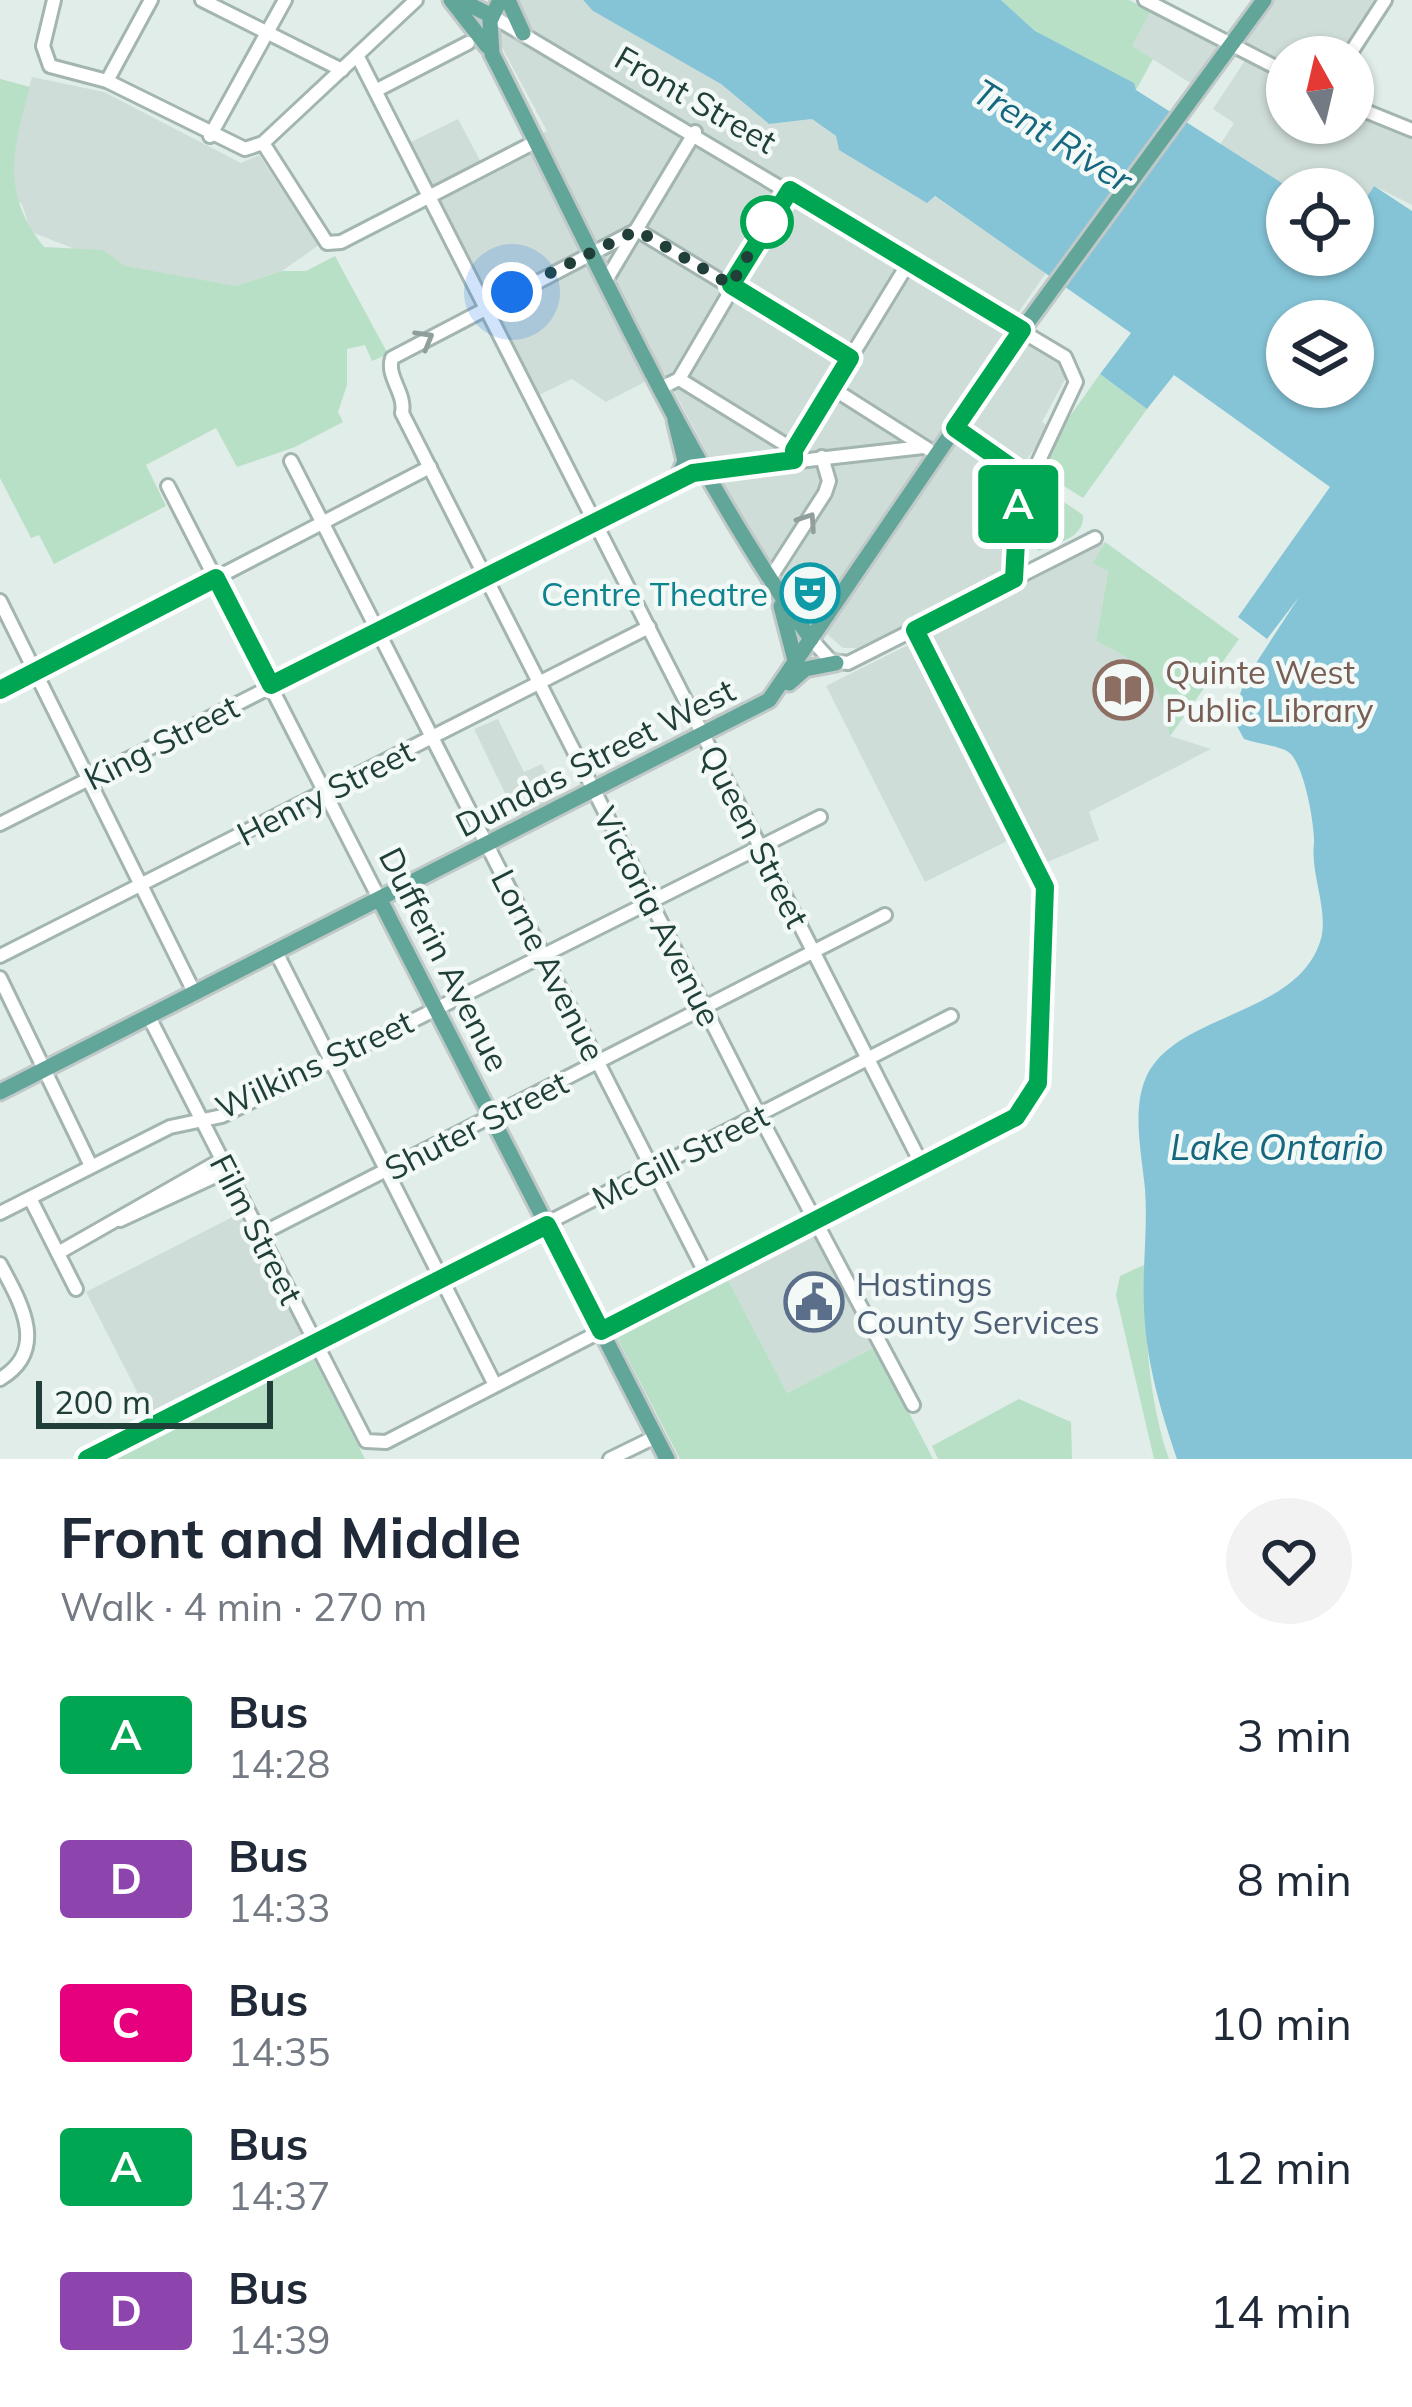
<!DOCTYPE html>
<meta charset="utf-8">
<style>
:root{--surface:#fff;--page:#f2f2f3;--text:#1f2937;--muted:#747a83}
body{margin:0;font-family:Mulish,sans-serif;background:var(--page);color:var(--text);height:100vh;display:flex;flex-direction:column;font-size:45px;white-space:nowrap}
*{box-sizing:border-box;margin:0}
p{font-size:39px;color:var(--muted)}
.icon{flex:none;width:66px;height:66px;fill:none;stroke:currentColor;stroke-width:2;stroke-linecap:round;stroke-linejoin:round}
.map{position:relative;height:1459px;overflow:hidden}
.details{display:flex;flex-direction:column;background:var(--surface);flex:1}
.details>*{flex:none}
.badge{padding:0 24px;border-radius:9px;font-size:42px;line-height:78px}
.needle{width:78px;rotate:352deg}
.fabs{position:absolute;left:1266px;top:36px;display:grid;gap:24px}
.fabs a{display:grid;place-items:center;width:108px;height:108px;border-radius:50%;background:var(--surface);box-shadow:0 3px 9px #0004;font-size:60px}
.scale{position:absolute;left:36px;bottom:30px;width:237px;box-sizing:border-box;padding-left:12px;border:6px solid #203f39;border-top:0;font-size:33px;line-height:42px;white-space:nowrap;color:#203f39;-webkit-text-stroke:9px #f2f9f6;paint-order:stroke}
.you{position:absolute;width:60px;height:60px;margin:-30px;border:9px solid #fff;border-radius:50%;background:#1a73e8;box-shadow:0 0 0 18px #1a73e833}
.map>.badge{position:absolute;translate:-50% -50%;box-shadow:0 0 0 6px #fff}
.round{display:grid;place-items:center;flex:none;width:126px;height:126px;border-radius:63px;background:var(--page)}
.overview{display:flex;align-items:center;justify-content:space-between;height:204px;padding:0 60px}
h1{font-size:57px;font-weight:700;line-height:90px}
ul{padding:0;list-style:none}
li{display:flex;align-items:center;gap:36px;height:144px;padding:0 60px}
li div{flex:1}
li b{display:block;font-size:45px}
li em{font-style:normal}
li .badge{min-width:132px;font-weight:700;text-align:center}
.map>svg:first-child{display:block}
.built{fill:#cfddd8}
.green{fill:#b8e0c6}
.water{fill:#85c4d7;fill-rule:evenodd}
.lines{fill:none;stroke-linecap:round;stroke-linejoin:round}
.minor-casing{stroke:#a3b5b1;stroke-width:18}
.major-casing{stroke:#c1c9c8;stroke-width:21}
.minor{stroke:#fff;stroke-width:12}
.major{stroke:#62a699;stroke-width:15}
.oneway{stroke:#909f9c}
.line-casing{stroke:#fff;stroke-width:27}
.line{stroke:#00a651;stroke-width:18}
.walk{stroke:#203f39;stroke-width:12;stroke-dasharray:0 21.6}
.stop-dot{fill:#fff;stroke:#00a651;stroke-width:6}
.labels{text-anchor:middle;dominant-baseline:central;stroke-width:9;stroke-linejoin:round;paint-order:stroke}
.street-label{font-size:33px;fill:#203f39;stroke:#f2f9f6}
.culture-label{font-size:33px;fill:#0d838f;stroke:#f2f9f6;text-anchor:end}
.education-label{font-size:33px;fill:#785e54;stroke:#f2f9f6;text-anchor:start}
.service-label{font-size:33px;fill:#4e5e75;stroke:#f2f9f6;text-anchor:start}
.water-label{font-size:36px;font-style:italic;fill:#156780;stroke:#f2f9f6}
</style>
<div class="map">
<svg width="1412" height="1459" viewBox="0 0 1412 1459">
<rect width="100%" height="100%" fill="#e1ede9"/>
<g class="built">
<polygon points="514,0 583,0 593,11 721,84 769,124 812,119 837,137 840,150 927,202 934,196 1046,273 1008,327 1070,370 1042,422 1050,427 1013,479 1013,590 1105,542 1094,562 1108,570 1096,641 1147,667 1158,684 1170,736 1211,749 1089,812 1099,840 1043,864 920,618 857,648 843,648 806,616 775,580 664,372 606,402 572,379 539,395 411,142 458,119 482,164 547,131 498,40"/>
<polygon points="1273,0 1375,0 1339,57 1287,57 1287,66 1244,45"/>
<polygon points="1151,11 1219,46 1192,84 1132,46"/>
<polygon points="1246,59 1287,80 1287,123 1353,123 1353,113 1412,134 1412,205 1374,186 1353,218 1353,189 1291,189 1220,145 1234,123 1213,109"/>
<polygon points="32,77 104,92 241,163 259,155 319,245 282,271 235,286 137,273 31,232 22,204 0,191 0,79 29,87"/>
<polygon points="912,643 1011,839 925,882 826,686"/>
<polygon points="498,719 524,772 542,764 558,798 518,820 474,729"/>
<polygon points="240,1213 304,1338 150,1417 86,1292"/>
<polygon points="815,1232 875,1347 787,1393 727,1278"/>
</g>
<g class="green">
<polygon points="1001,0 1129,0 1151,11 1132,46 1153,59 1136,90 1035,31"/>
<path d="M0,79L30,87C13,149 0,192 44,247L103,250L125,266L235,286L282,271H306L335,256L388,354L372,361L365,345L347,349V385L338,412L343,422L295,447L237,467L216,428L146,465L166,506L54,564L39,535L31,538L0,478Z"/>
<polygon points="1100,374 1147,409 1083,498 1034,467"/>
<path d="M1036,483L1083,515C1085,538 1057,543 1039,551L1021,536L1025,501Z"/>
<path d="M1105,542L1239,639L1170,736C1156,674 1153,670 1096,641L1108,571L1093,563Z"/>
<path d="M1146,1264C1144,1327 1148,1399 1169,1459H1154L1116,1295L1120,1276Z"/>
<polygon points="727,1278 787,1393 875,1347 933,1459 680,1459 616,1336"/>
<polygon points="312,1355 365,1459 115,1459 113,1455"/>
<polygon points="1019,1399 1071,1422 1072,1459 938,1459 932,1446"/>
</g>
<path class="water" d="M583,0H1001L1035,31L1134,83L1136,90L1291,189L1287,255H1353V218L1374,186L1412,211V1459H1177C1160,1409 1146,1361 1144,1308C1142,1268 1148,1228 1145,1189C1142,1156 1132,1112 1145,1080C1171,1013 1295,1018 1320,942C1330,913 1310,875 1314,843C1315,827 1304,760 1287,751C1276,745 1257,744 1244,739L1232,717L1245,680L1299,597L1267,639L1238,617L1330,487L1174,375L1147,409L1100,374L1131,333L935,196L927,203L839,150L836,136L812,119L769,124L721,84L593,11ZM1287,321H1353V387H1287Z"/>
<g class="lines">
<defs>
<g id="minor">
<polyline points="54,0 43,46 50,66 107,81 245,149 263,143 416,0"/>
<polyline points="202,0 342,70"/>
<polyline points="1145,0 1287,73"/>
<polyline points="492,16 1065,357 1076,382 1018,505 1014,579"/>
<polyline points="358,57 923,1167"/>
<polyline points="1348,57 1385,0"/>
<polyline points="107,81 151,0"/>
<polyline points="379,89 468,43"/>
<polyline points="1353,106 1412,130"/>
<polyline points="210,136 285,0"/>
<polyline points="263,143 327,243 341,242 537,141"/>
<path d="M637,230L392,358C386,377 406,393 402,413L759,1115L913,1405"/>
<polyline points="637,230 850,359"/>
<polyline points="608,277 695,132"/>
<polyline points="679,379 794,450"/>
<polyline points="663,387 679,379 790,190"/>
<polyline points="832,388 928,449"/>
<polyline points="955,428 1028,479"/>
<polyline points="794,460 794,450 909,262"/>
<polyline points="291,461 707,1276"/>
<polyline points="168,486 380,900"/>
<polyline points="769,580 825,493 829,481 822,457"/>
<polyline points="0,601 195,994"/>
<polyline points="811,639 831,661 848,663 1095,538"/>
<polyline points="0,690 430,467"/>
<polyline points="0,824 693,473 923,447"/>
<polyline points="277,954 495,1385"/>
<polyline points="0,956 649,627"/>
<polyline points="0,978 91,1166"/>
<polyline points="149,1017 366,1441 386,1442 1016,1117 1038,1083 1045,887 915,630"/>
<polyline points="30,1198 76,1289"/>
<polyline points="0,1213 170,1127 222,1116 820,817"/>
<polyline points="120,1220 226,1171"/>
<polyline points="259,1235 885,915"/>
<polyline points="58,1253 221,1160"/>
<path d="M0,1264C21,1303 49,1350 0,1379"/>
<polyline points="87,1459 951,1016"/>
<polyline points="610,1459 655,1437"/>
</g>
<g id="major">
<polyline points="451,0 487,46"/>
<polyline points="460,0 492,16"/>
<path d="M500,0L490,21L492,54C591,247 685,463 811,639"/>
<polyline points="508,0 523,33"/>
<polyline points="675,420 685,461 677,480"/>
<polyline points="781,606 796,664"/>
<polyline points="789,683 805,669 836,663"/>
<polyline points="380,900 667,1459"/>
<polyline points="0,1092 769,700 1022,330 1264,0"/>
</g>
</defs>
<use href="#minor" class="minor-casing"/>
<use href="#major" class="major-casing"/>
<use href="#minor" class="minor"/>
<use href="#major" class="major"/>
</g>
<defs><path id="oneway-chevron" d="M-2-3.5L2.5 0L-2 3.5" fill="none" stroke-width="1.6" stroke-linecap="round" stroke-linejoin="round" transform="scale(3)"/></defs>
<g class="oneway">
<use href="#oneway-chevron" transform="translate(425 339) rotate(-30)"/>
<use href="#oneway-chevron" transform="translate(808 521) rotate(-56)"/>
</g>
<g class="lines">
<defs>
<polyline id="line" points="0,690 216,578 271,685 693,473 794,460 794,450 850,358 731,285 790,190 1022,330 955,428 1028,479 1018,505 1014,579 915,630 1045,887 1038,1083 1016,1117 601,1331 547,1225 87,1459"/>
</defs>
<use href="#line" class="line-casing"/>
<use href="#line" class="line"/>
<polyline class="walk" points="512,292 637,230 731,285 767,222"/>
</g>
<defs>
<symbol id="theatre-ring" viewBox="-11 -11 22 22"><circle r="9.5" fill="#f2f9f6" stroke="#0f9aa8" stroke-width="1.5"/><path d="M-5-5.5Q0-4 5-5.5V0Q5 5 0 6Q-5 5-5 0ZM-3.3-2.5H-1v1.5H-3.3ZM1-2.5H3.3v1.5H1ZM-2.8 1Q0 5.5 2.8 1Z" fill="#0f9aa8"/></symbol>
<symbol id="library-ring" viewBox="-11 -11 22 22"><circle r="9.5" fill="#f2f9f6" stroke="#8d6e63" stroke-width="1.5"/><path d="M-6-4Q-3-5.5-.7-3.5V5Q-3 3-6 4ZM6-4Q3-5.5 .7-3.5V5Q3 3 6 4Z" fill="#8d6e63"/></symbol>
<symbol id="civic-ring" viewBox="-11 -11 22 22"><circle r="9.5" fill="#f2f9f6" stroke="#5c6f8a" stroke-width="1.5"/><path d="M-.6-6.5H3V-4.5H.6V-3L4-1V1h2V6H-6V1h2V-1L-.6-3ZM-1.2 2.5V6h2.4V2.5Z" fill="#5c6f8a"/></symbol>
</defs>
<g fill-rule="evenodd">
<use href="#theatre-ring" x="777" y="560" width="66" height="66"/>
<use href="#library-ring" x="1090" y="657" width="66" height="66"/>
<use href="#civic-ring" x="781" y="1269" width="66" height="66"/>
</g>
<circle class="stop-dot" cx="767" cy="222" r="24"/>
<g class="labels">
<g class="street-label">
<text transform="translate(696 99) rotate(30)">Front Street</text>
<text transform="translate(161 742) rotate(-27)">King Street</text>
<text transform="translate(595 757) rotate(-27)">Dundas Street West</text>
<text transform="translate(325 792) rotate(-27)">Henry Street</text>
<text transform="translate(755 836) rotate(63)">Queen Street</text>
<text transform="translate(658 916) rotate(63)">Victoria Avenue</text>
<text transform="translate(445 959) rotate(63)">Dufferin Avenue</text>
<text transform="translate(549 965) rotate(63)">Lorne Avenue</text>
<text transform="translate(314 1064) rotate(-25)">Wilkins Street</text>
<text transform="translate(476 1125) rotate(-27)">Shuter Street</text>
<text transform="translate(680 1156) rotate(-27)">McGill Street</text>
<text transform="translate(257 1229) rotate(63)">Film Street</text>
</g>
<g class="culture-label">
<text x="768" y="593">Centre Theatre</text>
</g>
<g class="education-label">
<text x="1165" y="671">Quinte West<tspan x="1165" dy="38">Public Library</tspan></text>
</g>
<g class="service-label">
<text x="856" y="1283">Hastings<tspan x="856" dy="38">County Services</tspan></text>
</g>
<g class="water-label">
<text transform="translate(1053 135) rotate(32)">Trent River</text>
<text x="1277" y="1146">Lake Ontario</text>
</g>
</g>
</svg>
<div class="fabs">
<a><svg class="needle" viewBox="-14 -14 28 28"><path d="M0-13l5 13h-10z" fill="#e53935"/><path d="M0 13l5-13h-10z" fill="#747a83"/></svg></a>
<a><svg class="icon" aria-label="locate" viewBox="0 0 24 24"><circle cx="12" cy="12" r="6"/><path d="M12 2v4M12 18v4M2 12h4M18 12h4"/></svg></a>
<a><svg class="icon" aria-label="layers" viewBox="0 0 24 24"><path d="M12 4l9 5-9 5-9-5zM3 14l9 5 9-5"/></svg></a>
</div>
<div class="scale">200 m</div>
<div class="you" style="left:512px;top:292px"></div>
<b class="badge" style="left:1018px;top:504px;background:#00a651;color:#fff">A</b>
</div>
<section class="details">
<div class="overview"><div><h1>Front and Middle</h1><p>Walk · 4 min · 270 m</p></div><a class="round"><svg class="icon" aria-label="heart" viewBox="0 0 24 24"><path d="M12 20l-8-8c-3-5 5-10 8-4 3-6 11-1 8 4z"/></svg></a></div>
<ul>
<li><span class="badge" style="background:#00a651;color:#fff">A</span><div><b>Bus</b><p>14:28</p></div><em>3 min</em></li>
<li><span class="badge" style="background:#8e44ad;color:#fff">D</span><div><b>Bus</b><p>14:33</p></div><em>8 min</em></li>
<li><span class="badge" style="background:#e6007e;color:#fff">C</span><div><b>Bus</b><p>14:35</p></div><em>10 min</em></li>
<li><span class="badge" style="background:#00a651;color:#fff">A</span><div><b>Bus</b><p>14:37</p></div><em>12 min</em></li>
<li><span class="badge" style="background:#8e44ad;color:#fff">D</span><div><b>Bus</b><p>14:39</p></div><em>14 min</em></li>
</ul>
</section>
